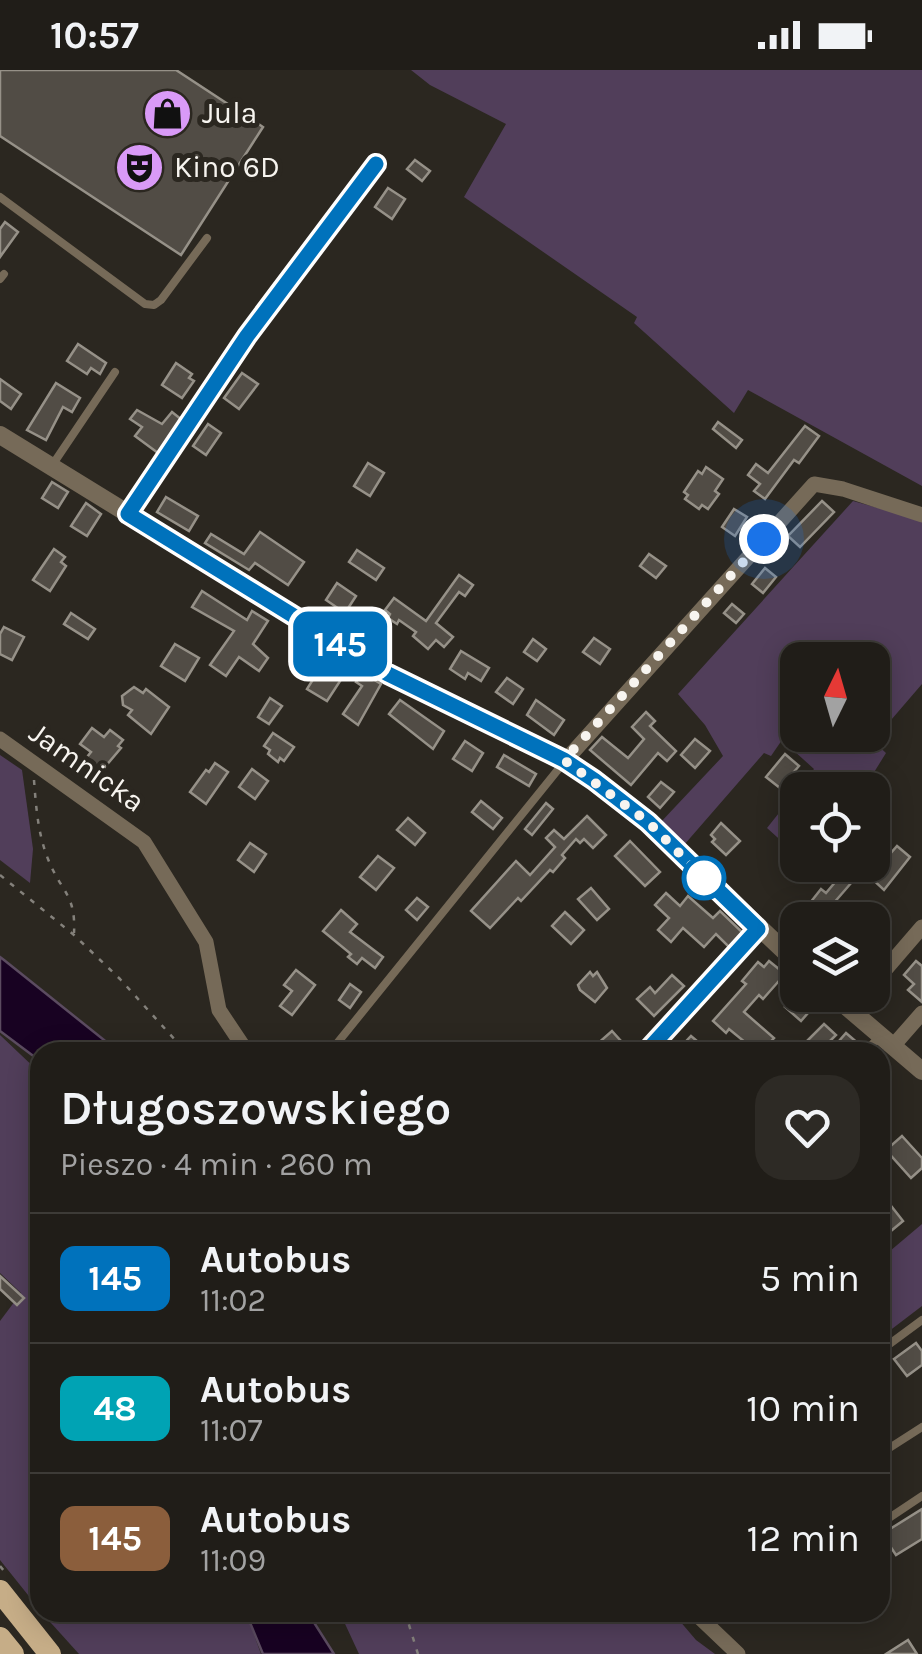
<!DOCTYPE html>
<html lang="pl">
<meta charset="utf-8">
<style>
:root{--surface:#201d18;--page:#2d2a25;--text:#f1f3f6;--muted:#a2a2a2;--line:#3d3b37}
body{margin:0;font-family:Karla,sans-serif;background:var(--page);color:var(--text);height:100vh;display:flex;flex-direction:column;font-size:38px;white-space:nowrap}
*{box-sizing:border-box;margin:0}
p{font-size:32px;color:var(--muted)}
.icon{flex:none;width:55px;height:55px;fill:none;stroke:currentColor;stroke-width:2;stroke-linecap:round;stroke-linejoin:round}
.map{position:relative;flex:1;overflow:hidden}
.sheet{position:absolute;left:30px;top:972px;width:860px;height:580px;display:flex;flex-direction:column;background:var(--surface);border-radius:30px;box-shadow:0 5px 25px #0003,0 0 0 2px var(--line)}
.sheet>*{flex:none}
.badge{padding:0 20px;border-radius:15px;font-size:35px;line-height:65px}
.needle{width:65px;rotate:5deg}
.tools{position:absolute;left:780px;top:572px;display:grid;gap:20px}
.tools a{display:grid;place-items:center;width:110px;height:110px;border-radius:20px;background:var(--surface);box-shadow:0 5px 25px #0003,0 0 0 2px var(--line);font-size:50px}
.you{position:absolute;width:50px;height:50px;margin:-25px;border:8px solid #fff;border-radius:50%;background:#1a73e8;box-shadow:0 0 0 15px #1a73e833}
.map>.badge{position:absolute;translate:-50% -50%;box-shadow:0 0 0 5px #fff}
.round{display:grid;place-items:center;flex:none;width:105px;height:105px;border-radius:30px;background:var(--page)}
.head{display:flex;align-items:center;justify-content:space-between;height:170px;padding:0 30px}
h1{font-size:48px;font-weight:600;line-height:75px}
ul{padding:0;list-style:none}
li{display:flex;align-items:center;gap:30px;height:130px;padding:0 30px;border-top:2px solid var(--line)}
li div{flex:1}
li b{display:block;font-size:38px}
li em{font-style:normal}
li .badge{min-width:110px;font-weight:700;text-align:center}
.status{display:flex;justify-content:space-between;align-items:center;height:70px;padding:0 50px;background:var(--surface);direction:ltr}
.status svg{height:28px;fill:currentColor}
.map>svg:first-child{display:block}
.green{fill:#513e5a;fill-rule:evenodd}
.water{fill:#180222;stroke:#5b4b60;stroke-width:2.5}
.building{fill:#514c45;stroke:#969188;stroke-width:2.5}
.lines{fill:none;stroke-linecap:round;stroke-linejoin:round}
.path{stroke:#84817b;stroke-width:2.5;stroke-dasharray:5 8;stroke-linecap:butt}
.service{stroke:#766a58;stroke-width:8}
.minor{stroke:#766a58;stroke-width:15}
.tertiary{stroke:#766a58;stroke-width:18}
.primary{stroke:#c6ad87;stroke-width:22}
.line-casing{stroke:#fff;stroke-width:22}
.line{stroke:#0072bc;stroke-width:15}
.walk{stroke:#f7f4ef;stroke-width:10;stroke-dasharray:0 18}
.stop-dot{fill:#fff;stroke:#0072bc;stroke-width:5}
.labels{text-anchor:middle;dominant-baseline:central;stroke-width:10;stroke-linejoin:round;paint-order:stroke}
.poi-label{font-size:30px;fill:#f7f4ef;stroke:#2b2720;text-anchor:start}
.street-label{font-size:30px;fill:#f7f4ef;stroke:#2b2720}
</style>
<div class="status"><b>10:57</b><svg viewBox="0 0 49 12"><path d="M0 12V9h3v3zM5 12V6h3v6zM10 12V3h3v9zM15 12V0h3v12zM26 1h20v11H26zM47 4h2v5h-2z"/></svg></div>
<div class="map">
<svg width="922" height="1584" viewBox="0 0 922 1584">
<rect width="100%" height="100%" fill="#2b2720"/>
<g class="green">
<polygon points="411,0 922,0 922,416 748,320 734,343 634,253 637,247 464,127 506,54 430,15"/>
<path d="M853,431L922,450V614L873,671L886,683L863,720H798L797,785L767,758L814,699L782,670L771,686L764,683L684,775L660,753L723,686L705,655L678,624ZM798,590H872V665H798Z"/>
<polygon points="0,685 22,700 33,779 30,813 0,790"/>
<polygon points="0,965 40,1003 40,1540 0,1490 0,1251 21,1223 0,1203"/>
<polygon points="922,1154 922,1236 880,1268 880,1170 890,1181"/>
<polygon points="42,1543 246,1543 261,1584 79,1584"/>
<polygon points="340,1543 673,1543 696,1570 715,1584 359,1584"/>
</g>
<g class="water">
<polygon points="0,887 4,890 119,982 40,982 40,991 0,961"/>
<polygon points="246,1543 308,1543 334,1584 263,1584"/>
</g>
<g class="building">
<polygon points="0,0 176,0 263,57 181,185 0,66"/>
<polygon points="415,90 430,101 422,111 407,99"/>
<polygon points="388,118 405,129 392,149 375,137"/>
<polygon points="5,152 18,162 0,187 0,159"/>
<polygon points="78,274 106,293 100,304 91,298 87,304 67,291"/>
<polygon points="176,293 192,304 189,308 194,311 182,328 162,315"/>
<polygon points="242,303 258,314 239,339 224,328"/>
<polygon points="0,309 21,324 11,339 0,331"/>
<polygon points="56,313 80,328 72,342 63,337 46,370 27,360"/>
<polygon points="137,340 162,354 172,342 182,350 158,383 135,366 142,357 130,349"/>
<polygon points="718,352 742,370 736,378 713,359"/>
<polygon points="208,354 221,363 206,385 193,376"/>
<polygon points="805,356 819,366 799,393 794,390 765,429 754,421 760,414 748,405 756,394 768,403"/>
<polygon points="368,393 384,403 370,426 354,416"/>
<polygon points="706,397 723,409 715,421 719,424 708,439 702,435 699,439 685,429 688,425 684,422 698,401 702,404"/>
<polygon points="52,412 68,422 58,438 42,428"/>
<polygon points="166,427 198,446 189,461 157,442"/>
<polygon points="822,431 834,442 800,477 788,466"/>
<polygon points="86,433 101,444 87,466 71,456"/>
<polygon points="734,439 747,447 735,466 722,457"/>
<polygon points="260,462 304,492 288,515 255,493 249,500 205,473 211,464 244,484"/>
<polygon points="54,479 65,487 61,492 66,496 50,521 33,510"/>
<polygon points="357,480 384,498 376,510 349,492"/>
<polygon points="649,484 666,496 656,508 640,496"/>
<polygon points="765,498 776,507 763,523 752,514"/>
<polygon points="459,505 473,515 465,526 459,522 436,553 453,567 444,577 436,570 428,579 413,566 416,562 399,550 397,554 388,548 390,544 385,540 394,528 426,551"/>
<polygon points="337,513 356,526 345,543 326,530"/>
<polygon points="202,521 247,550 252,541 268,551 253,574 268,588 259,601 239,587 226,606 210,595 234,561 192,537"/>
<polygon points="732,534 744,544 736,553 724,543"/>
<polygon points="71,543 95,559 88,569 64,554"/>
<polygon points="4,557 24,567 12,590 0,584 0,564"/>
<polygon points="594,568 610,579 600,594 583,582"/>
<polygon points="533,569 546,579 537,591 524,582"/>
<polygon points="175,574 199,588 185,611 161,596"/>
<polygon points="461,581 489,598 481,611 468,603 465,609 450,599"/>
<polygon points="336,596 346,602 327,631 307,619 317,603 327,609"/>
<polygon points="363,603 381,614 358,655 343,644 362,616 356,612"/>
<polygon points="507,608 523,619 513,634 496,622"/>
<polygon points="134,617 143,623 146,619 169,637 151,664 128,645 132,640 123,635 122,626"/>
<polygon points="270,628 282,636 269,654 258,647"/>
<polygon points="400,630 444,661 433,679 389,644"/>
<polygon points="536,630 564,650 554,665 527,645"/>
<polygon points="646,642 655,651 650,656 676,681 667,691 658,683 631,715 590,680 602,667 628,688 644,669 632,657"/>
<polygon points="92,658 104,667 110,660 123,670 118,676 121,678 99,704 83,692 91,682 80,674"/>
<polygon points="273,663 294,677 284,691 280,688 278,692 268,684 270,680 264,676"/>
<polygon points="695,669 710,681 695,698 681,685"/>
<polygon points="465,671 483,683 472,701 453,689"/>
<polygon points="785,684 799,696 780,718 766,707"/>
<polygon points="504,685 536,704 529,716 497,697"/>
<polygon points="215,693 228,702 206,734 190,722 206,700 209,702"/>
<polygon points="252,699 268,711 255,729 239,717"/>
<polygon points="661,712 674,722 660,738 648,727"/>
<polygon points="481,731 502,748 493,759 472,742"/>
<polygon points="546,733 553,739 532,765 525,759"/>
<polygon points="587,746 606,765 593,778 584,769 580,773 576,769 562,785 565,788 553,802 550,800 521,831 518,828 490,858 471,841 516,791 530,805 555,777 546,768 554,760 564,769"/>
<polygon points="408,748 425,763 415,775 397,760"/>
<polygon points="721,753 740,771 726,785 712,772 715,769 711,765"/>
<polygon points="630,771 660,802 645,816 615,786"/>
<polygon points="250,773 266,784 254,802 238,790"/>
<polygon points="897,776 910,787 884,820 870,807"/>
<polygon points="378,786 394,798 376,820 360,807"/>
<polygon points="842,804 852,812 819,850 810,850 802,843 821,819 826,823"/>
<polygon points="591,818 609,839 597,850 578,829"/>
<polygon points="666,823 680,836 688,826 713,848 720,841 743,863 730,878 716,864 704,877 683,858 671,872 658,860 669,848 655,835"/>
<polygon points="417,828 428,837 417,850 406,840"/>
<polygon points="341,840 357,854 350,862 383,887 375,898 362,888 357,894 348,887 351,884 323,861"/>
<polygon points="565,842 584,860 571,874 552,856"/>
<polygon points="769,891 785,904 763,929 759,925 744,942 774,968 761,982 757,982 729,959 726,963 713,951 746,914 742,911 758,892 764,897"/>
<polygon points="916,891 922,896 922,932 908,920 914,914 904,905"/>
<polygon points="296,900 315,915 292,945 280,936 292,921 284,915"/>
<polygon points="590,902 593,906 597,902 607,918 595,932 580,920 578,915"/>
<polygon points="672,905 684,916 654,946 637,929 650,917 655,923"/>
<polygon points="350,914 361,922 350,938 339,930"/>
<polygon points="798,922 815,935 801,951 785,937"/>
<polygon points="824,954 836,965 819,982 811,982 803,975"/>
<polygon points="612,961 620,970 606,982 588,982"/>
<polygon points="846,963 860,975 855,982 839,971"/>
<polygon points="691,966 703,976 697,982 676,982"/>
<polygon points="902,1066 922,1088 922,1098 911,1108 886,1080"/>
<polygon points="892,1137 903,1151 880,1170 880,1146"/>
<polygon points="0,1206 24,1228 17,1235 0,1219"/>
<polygon points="916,1273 922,1281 922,1295 907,1306 894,1289"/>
<polygon points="922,1439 922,1469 896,1485 882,1464"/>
<polygon points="908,1570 917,1584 886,1584"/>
</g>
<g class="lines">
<g class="path">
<path d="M34,710C36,737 38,764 48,789C61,822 76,824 74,863"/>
<polyline points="0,805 74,865 120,909 186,982"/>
<polyline points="0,1496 8,1506"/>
<polyline points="405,1542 418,1584"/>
</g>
<g class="service">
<polyline points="0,127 145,234 154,235 161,230 207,168"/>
<polyline points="0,209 4,204"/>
<polyline points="51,397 115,302"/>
<polyline points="128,445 247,266 376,94"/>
<polyline points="330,982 565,691"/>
<polyline points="646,982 758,859"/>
<polyline points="864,982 881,966"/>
<polyline points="880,1281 922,1250"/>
<polyline points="880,1384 922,1357"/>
<polyline points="880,1454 922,1426"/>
</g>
<g class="minor">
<polyline points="0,669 144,772 206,872 219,940 247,982"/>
<polyline points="565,691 814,414 843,419 922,445"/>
<polyline points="872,915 922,857"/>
<polyline points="851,940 864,925"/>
<polyline points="893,976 922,943"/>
<polyline points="694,1542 738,1584"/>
</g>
<g class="tertiary">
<polyline points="0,365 389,604 565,691 594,710 648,752 798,894"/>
<polyline points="833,925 922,1001"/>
</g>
<g class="primary">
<polyline points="0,1521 50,1584"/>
<polyline points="0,1568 13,1584"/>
</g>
</g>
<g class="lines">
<defs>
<polyline id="line" points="376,94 247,266 128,444 388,604 564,690 594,710 648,752 758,859 646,982"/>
</defs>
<use href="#line" class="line-casing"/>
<use href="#line" class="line"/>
<polyline class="walk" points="704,808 648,752 564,690 764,469"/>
</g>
<defs>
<symbol id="shop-disc" viewBox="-11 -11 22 22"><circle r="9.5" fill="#d99af7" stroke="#2b2720"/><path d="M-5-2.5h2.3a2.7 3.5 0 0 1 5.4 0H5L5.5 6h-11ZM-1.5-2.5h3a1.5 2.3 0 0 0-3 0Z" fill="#111"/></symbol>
<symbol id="theatre-disc" viewBox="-11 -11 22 22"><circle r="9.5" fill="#d99af7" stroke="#2b2720"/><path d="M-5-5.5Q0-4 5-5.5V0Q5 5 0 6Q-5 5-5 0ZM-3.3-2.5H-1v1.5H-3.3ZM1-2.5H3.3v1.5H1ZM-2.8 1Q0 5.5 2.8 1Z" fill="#111"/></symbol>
</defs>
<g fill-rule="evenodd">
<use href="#shop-disc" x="140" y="16" width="55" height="55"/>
<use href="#theatre-disc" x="112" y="70" width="55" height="55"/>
</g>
<circle class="stop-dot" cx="704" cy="808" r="20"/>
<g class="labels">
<g class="poi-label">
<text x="202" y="43">Jula</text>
<text x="174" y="97">Kino 6D</text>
</g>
<g class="street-label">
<text transform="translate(87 697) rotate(35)">Jamnicka</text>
</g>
</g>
</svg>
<div class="tools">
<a><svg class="needle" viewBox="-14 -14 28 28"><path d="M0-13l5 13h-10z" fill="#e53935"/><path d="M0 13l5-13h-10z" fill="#a2a2a2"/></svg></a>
<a><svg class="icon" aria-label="locate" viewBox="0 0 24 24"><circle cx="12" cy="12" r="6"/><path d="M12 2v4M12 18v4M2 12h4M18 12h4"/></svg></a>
<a><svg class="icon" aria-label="layers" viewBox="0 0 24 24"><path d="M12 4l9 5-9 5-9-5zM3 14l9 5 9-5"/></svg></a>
</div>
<div class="you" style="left:764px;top:469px"></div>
<b class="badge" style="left:340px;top:574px;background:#0072bc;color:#fff">145</b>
<section class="sheet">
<div class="head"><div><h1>Długoszowskiego</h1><p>Pieszo · 4 min · 260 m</p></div><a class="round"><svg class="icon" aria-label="heart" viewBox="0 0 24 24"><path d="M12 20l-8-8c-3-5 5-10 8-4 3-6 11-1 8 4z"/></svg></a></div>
<ul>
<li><span class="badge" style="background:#0072bc;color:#fff">145</span><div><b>Autobus</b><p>11:02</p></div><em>5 min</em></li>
<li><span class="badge" style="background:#00a3b4;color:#fff">48</span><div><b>Autobus</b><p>11:07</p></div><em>10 min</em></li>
<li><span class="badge" style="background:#8b5e3c;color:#fff">145</span><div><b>Autobus</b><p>11:09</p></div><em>12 min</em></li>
</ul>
</section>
</div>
